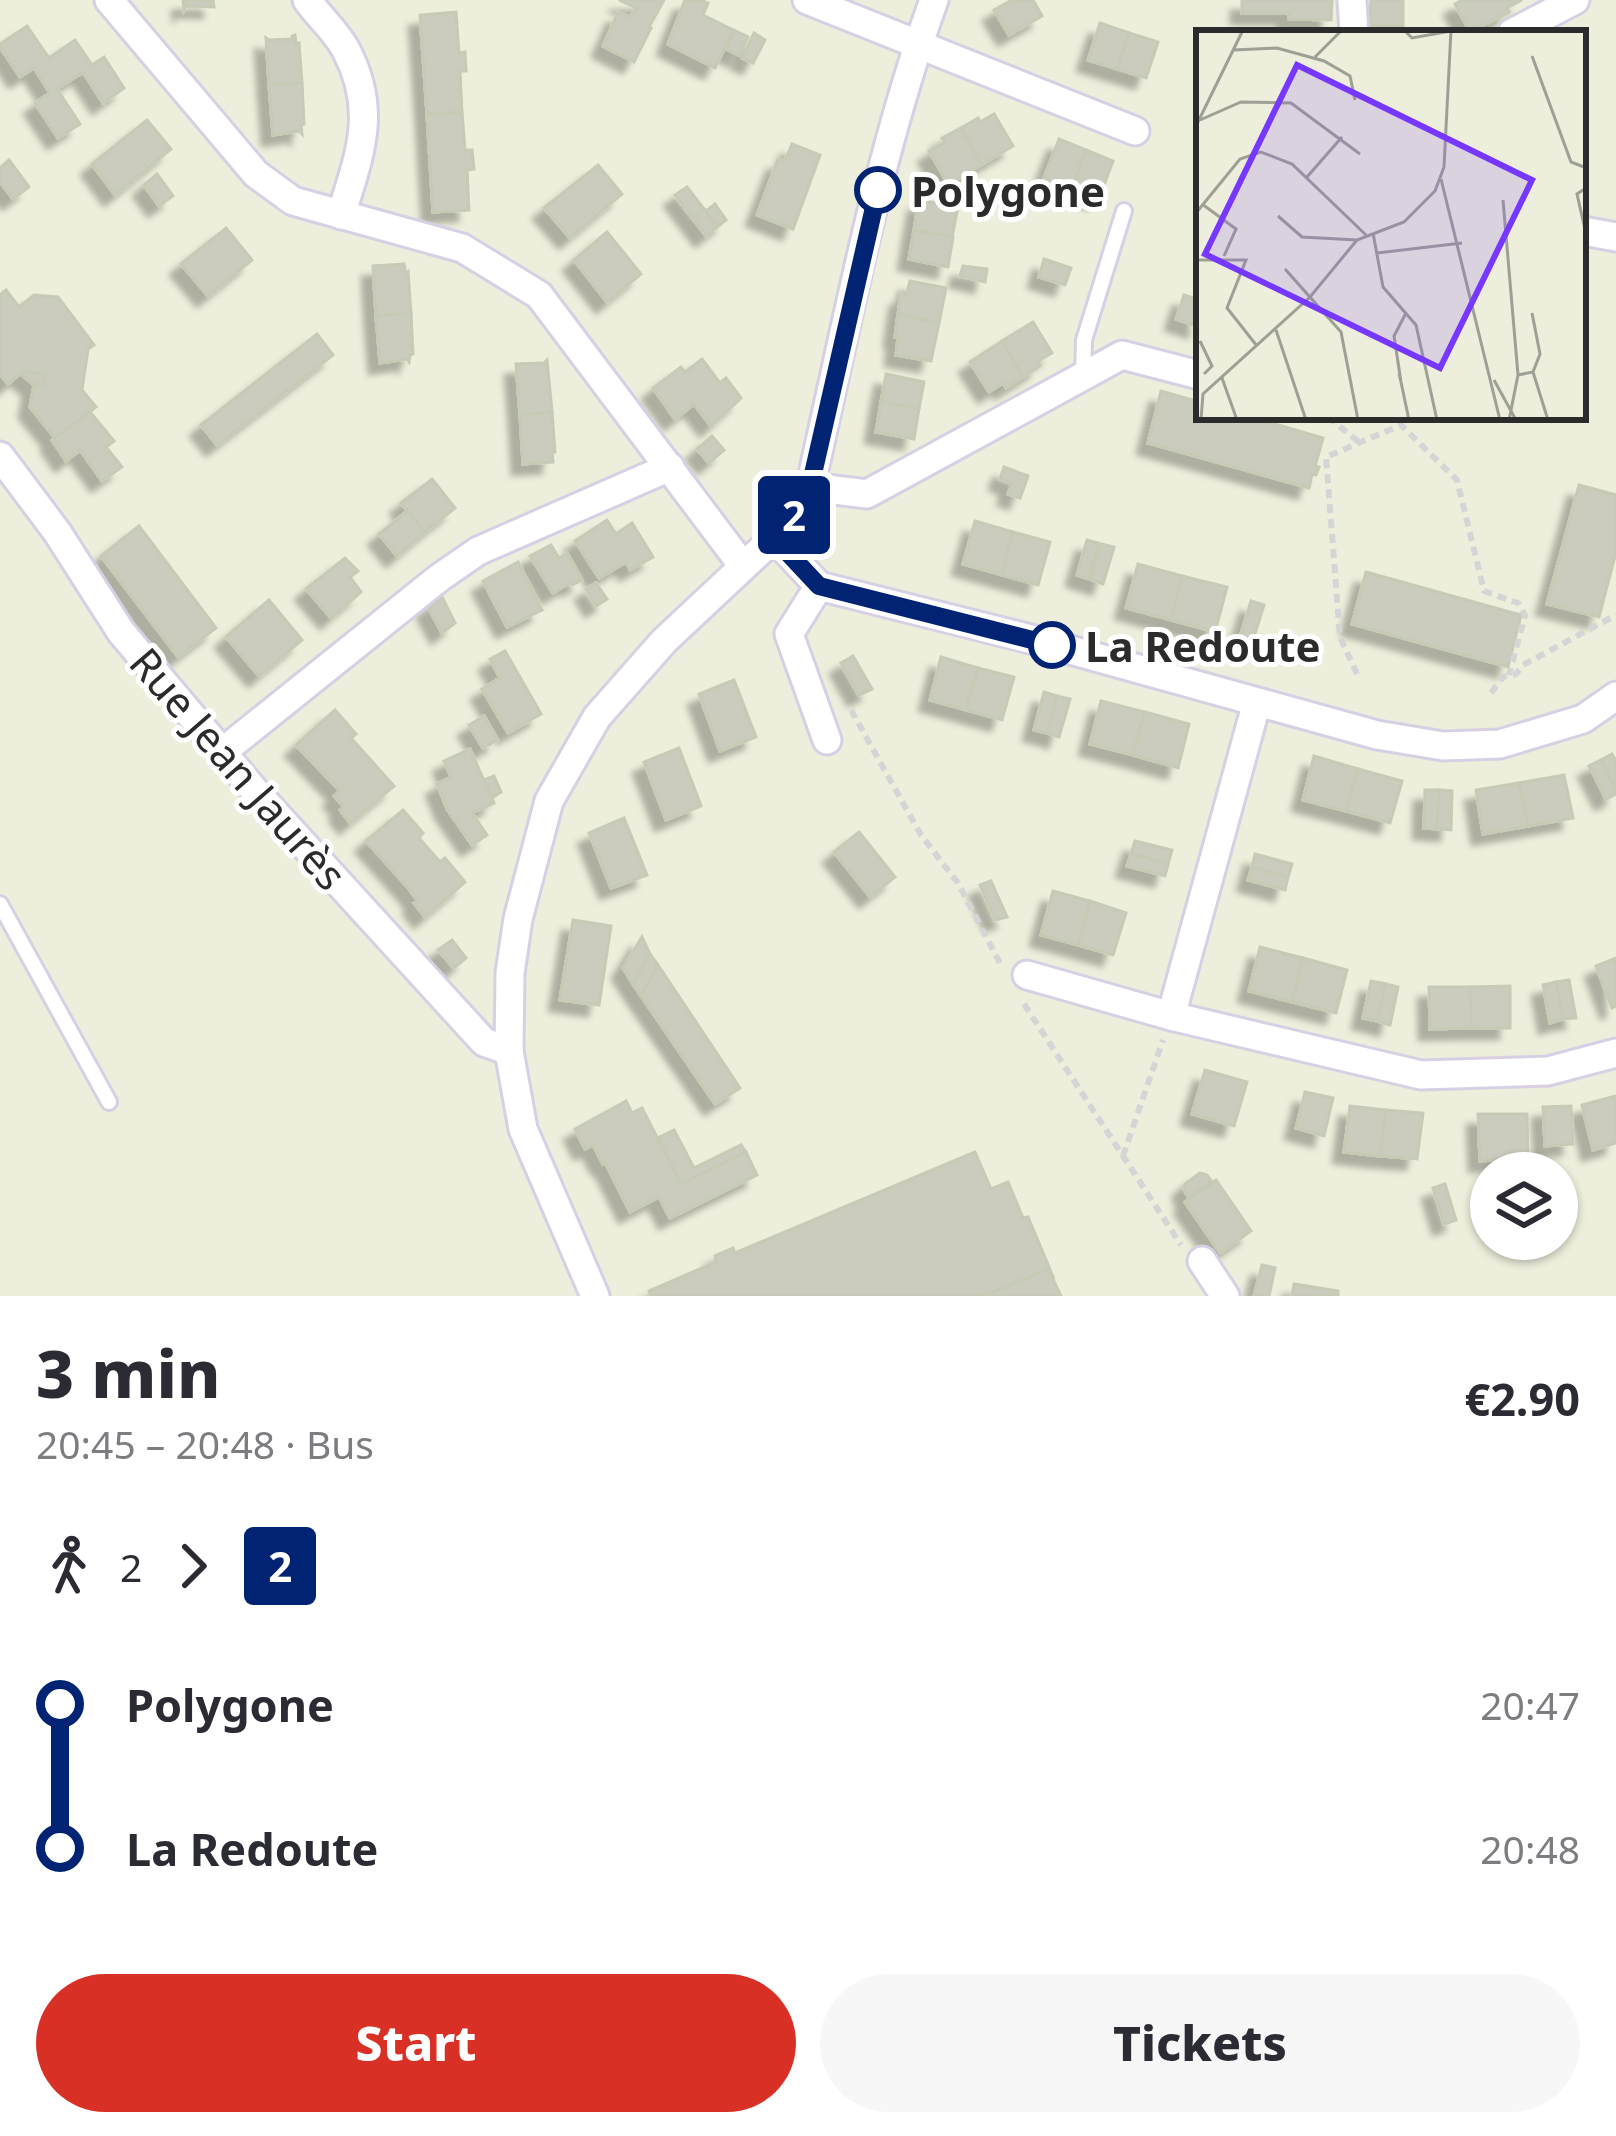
<!DOCTYPE html>
<meta charset="utf-8">
<style>
:root{--surface:#fff;--page:#f7f7f7;--text:#2b2b33;--muted:#7c7c81;--accent:#d93025}
body{margin:0;font-family:"Noto Sans",sans-serif;background:var(--page);color:var(--text);height:100vh;display:flex;flex-direction:column;font-size:45px;white-space:nowrap}
*{box-sizing:border-box;margin:0}
p{font-size:39px;color:var(--muted)}
.icon{flex:none;width:66px;height:66px;fill:none;stroke:currentColor;stroke-width:2;stroke-linecap:round;stroke-linejoin:round}
.map{position:relative;height:1296px;overflow:hidden}
.panel{display:flex;flex-direction:column;background:var(--surface);flex:1}
.panel>*{flex:none}
.badge{padding:0 24px;border-radius:9px;font-size:42px;line-height:78px}
.fabs{position:absolute;left:1470px;top:1152px;display:grid;gap:24px}
.fabs a{display:grid;place-items:center;width:108px;height:108px;border-radius:50%;background:var(--surface);box-shadow:0 3px 9px #0004;font-size:60px}
.map>.badge{position:absolute;translate:-50% -50%;box-shadow:0 0 0 6px #fff}
.legs{display:flex;align-items:center;gap:18px;height:132px;padding:0 36px;font-size:39px}
.legs p{margin-inline-start:auto}
.head{display:flex;align-items:center;justify-content:space-between;height:204px;padding:0 36px}
h1{font-size:66px;font-weight:800;line-height:90px}
.action{display:flex;gap:24px;margin-top:auto;padding:24px 36px}
.action a{flex:1;height:138px;border-radius:72px;background:var(--accent);color:#fff;font-size:48px;font-weight:800;line-height:138px;text-align:center}
.action a+a{background:var(--page);color:var(--text)}
ul{padding:0 36px;list-style:none}
li{display:flex;align-items:center;gap:42px;height:144px;font-size:45px}
li i{display:grid;place-items:center;width:18px;height:100%;margin:0 15px;background:currentColor}
li i::after{content:'';width:30px;height:30px;margin:-15px;border:9px solid;border-radius:50%;background:var(--surface)}
li p{margin-inline-start:auto}
li:first-child i{background:linear-gradient(#0000 50%,currentColor 0)}
li:last-child i{background:linear-gradient(currentColor 50%,#0000 0)}
.map>svg:first-child{display:block}
.building{fill:#cbccbe;stroke:#c7cab5;stroke-width:3;filter:url(#shadow)}
.lines{fill:none;stroke-linecap:round;stroke-linejoin:round}
.service-casing{stroke:#d7d0e5;stroke-width:20}
.minor-casing{stroke:#d7d0e5;stroke-width:33}
.path{stroke:#d5d5d5;stroke-width:6;stroke-dasharray:9 6;stroke-linecap:butt}
.service{stroke:#fff;stroke-width:14}
.minor{stroke:#fff;stroke-width:27}
.line-1-casing{stroke:#fff;stroke-width:27}
.line-1{stroke:#002374;stroke-width:18}
.stop-1-dot{fill:#fff;stroke:#002374;stroke-width:6}
.labels{text-anchor:middle;dominant-baseline:central;stroke-width:10;stroke-linejoin:round;paint-order:stroke}
.stop-label{font-size:42px;font-weight:bold;fill:#2b2b2b;stroke:#fff;text-anchor:start}
.street-label{font-size:42px;fill:#2b2b2b;stroke:#fff}
.inset-road{fill:none;stroke:#9fa095;stroke-width:3}
.view{fill:#7637ff;fill-opacity:0.15;stroke:#7637ff;stroke-width:6}
.inset-edge{fill:none;stroke:#2b2b2b;stroke-width:6}
</style>
<div class="map">
<svg width="1616" height="1296" viewBox="0 0 1616 1296">
<defs>
<filter id="shadow"><feDropShadow dx="-11" dy="11" stdDeviation="3" flood-color="#0004"/></filter>
</defs>
<rect width="100%" height="100%" fill="#edeedb"/>
<g class="building">
<polygon points="183,0 213,0 214,7 186,6 184,10"/>
<polygon points="619,0 664,0 649,27 651,28 634,62 603,46 618,12 630,17 636,8"/>
<polygon points="685,0 700,0 708,3 703,15 733,30 715,68 668,44"/>
<polygon points="1012,0 1033,0 1042,16 1009,35 994,10"/>
<polygon points="1242,0 1332,0 1331,20 1289,19 1289,13 1242,13"/>
<polygon points="1371,0 1403,0 1403,26 1370,26"/>
<polygon points="1462,0 1522,0 1507,8 1509,12 1470,32 1455,4"/>
<polygon points="456,12 459,53 465,52 466,71 460,71 462,112 427,114 420,15"/>
<polygon points="1100,23 1129,33 1117,69 1088,60"/>
<polygon points="27,26 49,58 75,40 92,65 104,57 124,88 103,103 83,72 57,89 80,124 58,138 35,103 50,93 34,68 20,77 0,47 0,44"/>
<polygon points="734,30 748,37 739,55 726,49"/>
<polygon points="754,33 765,40 753,63 742,58"/>
<polygon points="1129,33 1158,42 1146,78 1117,69"/>
<polygon points="295,35 296,44 299,43 302,83 269,85 266,38 269,40 292,39 292,36"/>
<polygon points="302,83 304,124 301,125 302,134 299,131 273,135 269,85"/>
<polygon points="462,112 465,150 472,150 474,169 467,170 469,210 433,212 427,114"/>
<polygon points="994,114 1013,146 981,165 961,128 978,118 980,122"/>
<polygon points="147,120 171,149 115,195 92,164"/>
<polygon points="961,128 981,165 948,184 929,151 945,142 942,138"/>
<polygon points="1059,139 1086,150 1072,188 1044,178"/>
<polygon points="792,144 820,155 793,229 757,215 778,159 785,161"/>
<polygon points="1086,150 1113,161 1099,198 1072,188"/>
<polygon points="9,160 29,187 13,199 0,182 0,168"/>
<polygon points="598,165 622,194 570,238 544,208"/>
<polygon points="157,174 173,196 159,206 144,185"/>
<polygon points="687,187 704,209 693,219 675,195"/>
<polygon points="919,200 958,207 952,237 914,230"/>
<polygon points="715,204 726,220 717,227 706,211"/>
<polygon points="704,209 717,227 706,236 693,219"/>
<polygon points="226,228 252,260 208,296 181,264"/>
<polygon points="914,230 953,237 948,267 909,259"/>
<polygon points="607,232 641,274 607,302 574,260"/>
<polygon points="1044,259 1071,268 1065,285 1039,277"/>
<polygon points="404,264 406,274 408,272 411,313 376,316 373,266"/>
<polygon points="963,266 987,269 985,282 960,276"/>
<polygon points="910,281 946,288 939,323 898,314 901,295 906,296"/>
<polygon points="6,290 19,307 34,295 58,297 94,345 88,349 82,390 96,407 55,438 30,407 34,385 44,384 44,374 23,371 8,384 0,374 0,295"/>
<polygon points="1184,295 1199,300 1199,327 1176,319"/>
<polygon points="411,313 413,354 410,355 409,362 407,359 380,363 376,316"/>
<polygon points="898,314 939,323 931,361 896,355 898,338 895,337"/>
<polygon points="1033,322 1052,353 1038,361 1040,366 1023,377 1002,341"/>
<polygon points="317,334 333,355 217,445 201,425"/>
<polygon points="1002,341 1023,377 1006,388 1003,383 989,392 970,362"/>
<polygon points="702,359 720,383 726,378 741,398 711,426 694,404 675,419 653,388 681,367 685,372"/>
<polygon points="547,360 552,412 520,415 516,364 544,363"/>
<polygon points="23,371 44,374 44,384 34,385 23,376"/>
<polygon points="886,374 924,382 919,408 881,402"/>
<polygon points="1161,391 1199,402 1199,417 1251,417 1323,438 1315,466 1319,467 1316,475 1312,474 1309,488 1148,443"/>
<polygon points="881,402 919,408 914,439 876,432"/>
<polygon points="90,412 114,441 106,447 122,467 102,481 80,450 66,461 52,440"/>
<polygon points="552,412 555,452 552,453 553,462 523,464 520,415"/>
<polygon points="712,436 724,450 709,463 697,449"/>
<polygon points="1004,467 1028,476 1020,498 1008,494 1012,484 1000,479"/>
<polygon points="432,479 455,508 425,532 401,503"/>
<polygon points="1579,485 1616,495 1616,552 1599,617 1547,604"/>
<polygon points="407,511 425,532 397,556 379,534"/>
<polygon points="607,520 616,534 632,523 653,557 630,570 626,562 599,578 575,541"/>
<polygon points="975,521 1013,532 1002,575 963,564"/>
<polygon points="139,526 216,628 178,657 101,556"/>
<polygon points="1013,532 1050,542 1038,585 1002,575"/>
<polygon points="1087,540 1098,543 1089,579 1077,575"/>
<polygon points="1101,544 1114,547 1103,584 1090,579"/>
<polygon points="551,545 559,558 567,553 582,580 572,585 571,582 553,593 530,556"/>
<polygon points="345,558 358,571 350,577 361,592 331,618 306,589"/>
<polygon points="518,562 542,610 507,627 483,581"/>
<polygon points="1138,564 1182,576 1171,620 1126,608"/>
<polygon points="1366,572 1521,615 1508,667 1352,624"/>
<polygon points="1182,576 1227,587 1215,632 1171,620"/>
<polygon points="596,583 607,599 596,606 586,589"/>
<polygon points="442,597 455,623 442,633 428,607"/>
<polygon points="269,600 302,640 259,676 226,637"/>
<polygon points="1251,601 1264,605 1253,640 1240,637"/>
<polygon points="505,651 541,714 508,733 482,689 500,678 490,659"/>
<polygon points="853,656 872,689 859,695 841,663"/>
<polygon points="941,657 978,668 966,710 930,700"/>
<polygon points="978,668 1014,677 1002,720 966,710"/>
<polygon points="734,680 756,737 720,751 699,694"/>
<polygon points="1044,692 1057,696 1047,733 1034,730"/>
<polygon points="1057,696 1070,699 1059,737 1047,733"/>
<polygon points="1101,701 1145,712 1133,755 1090,744"/>
<polygon points="335,710 356,734 351,738 394,786 350,823 340,810 344,807 334,796 340,791 296,745"/>
<polygon points="1145,712 1189,724 1178,768 1133,755"/>
<polygon points="484,716 498,740 483,748 469,725"/>
<polygon points="679,748 701,806 666,820 644,762"/>
<polygon points="470,749 494,803 472,813 487,835 472,845 447,809 437,784 451,777 444,761"/>
<polygon points="1612,754 1616,761 1616,791 1601,760"/>
<polygon points="1314,756 1358,769 1346,811 1303,800"/>
<polygon points="1601,760 1616,791 1616,794 1606,799 1589,766"/>
<polygon points="1358,769 1402,781 1390,823 1346,811"/>
<polygon points="1564,775 1573,818 1528,826 1519,783"/>
<polygon points="494,776 501,792 492,798 484,780"/>
<polygon points="1519,783 1528,826 1483,834 1476,790"/>
<polygon points="1425,790 1439,790 1437,829 1424,828"/>
<polygon points="1439,790 1452,791 1451,830 1437,829"/>
<polygon points="403,810 423,833 419,838 440,862 445,858 465,882 425,917 414,903 418,901 409,889 366,841"/>
<polygon points="624,818 647,875 611,888 589,833"/>
<polygon points="859,832 895,877 870,897 834,852"/>
<polygon points="1135,841 1172,850 1168,864 1131,854"/>
<polygon points="1131,854 1168,864 1165,876 1127,866"/>
<polygon points="1255,854 1292,864 1288,877 1252,867"/>
<polygon points="1252,867 1288,877 1285,890 1248,880"/>
<polygon points="991,881 1007,917 995,920 980,885"/>
<polygon points="1053,891 1090,901 1078,945 1041,935"/>
<polygon points="1090,901 1126,913 1113,955 1078,945"/>
<polygon points="573,920 611,926 599,1005 560,1000"/>
<polygon points="642,937 650,954 633,984 623,968"/>
<polygon points="452,940 466,958 454,968 438,950"/>
<polygon points="1260,947 1303,958 1292,1002 1249,991"/>
<polygon points="650,954 658,965 641,996 633,984"/>
<polygon points="1303,958 1347,970 1336,1013 1292,1002"/>
<polygon points="1616,958 1616,1006 1612,1008 1596,966"/>
<polygon points="658,965 740,1088 715,1104 641,996"/>
<polygon points="1569,980 1576,1018 1563,1019 1556,982"/>
<polygon points="1371,981 1386,984 1377,1021 1363,1018"/>
<polygon points="1556,982 1563,1019 1550,1023 1543,985"/>
<polygon points="1386,984 1398,987 1390,1025 1377,1021"/>
<polygon points="1510,986 1510,1028 1471,1028 1470,987"/>
<polygon points="1429,987 1470,987 1471,1028 1430,1029"/>
<polygon points="1205,1070 1247,1082 1234,1126 1192,1114"/>
<polygon points="1305,1092 1333,1098 1324,1136 1296,1128"/>
<polygon points="1616,1096 1616,1143 1593,1150 1582,1105"/>
<polygon points="626,1101 632,1113 642,1108 681,1184 746,1152 757,1175 670,1218 659,1197 630,1212 605,1162 603,1164 593,1145 585,1149 575,1129"/>
<polygon points="1350,1106 1386,1110 1380,1156 1344,1152"/>
<polygon points="1571,1106 1573,1144 1545,1146 1543,1107"/>
<polygon points="1386,1110 1423,1113 1417,1159 1380,1156"/>
<polygon points="1478,1114 1527,1114 1528,1158 1480,1161"/>
<polygon points="674,1130 694,1168 741,1145 746,1152 681,1184 658,1138"/>
<polygon points="975,1152 991,1189 1008,1182 1023,1218 1028,1217 1054,1279 1048,1269 984,1296 651,1296 649,1291 716,1262 715,1256 733,1248 735,1253"/>
<polygon points="1200,1173 1207,1175 1212,1182 1189,1198 1184,1190 1185,1184"/>
<polygon points="1216,1180 1251,1231 1220,1253 1185,1202"/>
<polygon points="1445,1184 1456,1220 1444,1224 1433,1188"/>
<polygon points="1262,1265 1275,1268 1269,1296 1254,1296"/>
<polygon points="1048,1269 1061,1296 984,1296"/>
<polygon points="1294,1284 1338,1291 1338,1296 1292,1296"/>
</g>
<g class="lines">
<defs>
<g id="service">
<polyline points="1083,376 1084,340 1124,211"/>
<polyline points="0,904 109,1102"/>
</g>
<g id="minor">
<polyline points="109,0 256,174 293,201 462,248 539,295 743,566"/>
<path d="M307,0C319,17 338,33 347,52C378,112 359,156 341,215"/>
<polyline points="807,0 1135,131"/>
<polyline points="1352,0 1354,33"/>
<polyline points="1512,33 1575,0"/>
<polyline points="1583,231 1616,237"/>
<polyline points="0,456 57,532 121,632 254,790 484,1042 509,1051"/>
<polyline points="810,487 867,494 1122,355 1199,375"/>
<polyline points="774,538 819,586 1027,638 1377,735 1443,746 1500,744 1583,719 1616,696"/>
<polyline points="819,586 789,634 827,740"/>
<polyline points="221,753 439,578 478,551 670,467"/>
<polyline points="1027,975 1171,1016 1421,1075 1548,1071 1616,1053"/>
<polyline points="1171,1016 1257,702"/>
<polyline points="1202,1261 1225,1296"/>
<path d="M595,1296L523,1129L509,1051L510,973L518,919L549,801L597,717L664,641L774,538L798,511L810,487C847,325 877,157 934,0"/>
</g>
</defs>
<use href="#service" class="service-casing"/>
<use href="#minor" class="minor-casing"/>
<g class="path">
<polyline points="1328,417 1360,443"/>
<polyline points="1357,674 1340,637 1326,457 1401,425 1457,480 1484,591 1518,603 1525,615 1509,675"/>
<polyline points="1491,693 1503,677 1516,674 1523,665 1616,615"/>
<polyline points="851,710 921,835 958,883 1002,967"/>
<polyline points="1024,1004 1181,1245"/>
<polyline points="1123,1156 1163,1040"/>
</g>
<use href="#service" class="service"/>
<use href="#minor" class="minor"/>
</g>
<g class="lines">
<defs>
<polyline id="line-1" points="878,190 810,487 798,511 774,538 819,586 1052,645"/>
</defs>
<use href="#line-1" class="line-1-casing"/>
<use href="#line-1" class="line-1"/>
</g>
<g class="stop-1-dot">
<circle cx="878" cy="190" r="21"/>
<circle cx="1052" cy="645" r="21"/>
</g>
<g class="labels">
<g class="stop-label">
<text x="911" y="190">Polygone</text>
<text x="1085" y="645">La Redoute</text>
</g>
<g class="street-label">
<text transform="translate(239 768) rotate(49)">Rue Jean Jaurès</text>
</g>
</g>
<g transform="translate(1196 30)">
<rect width="390" height="390" fill="#edeedb"/>
<path class="inset-road" d="M208,0L216,8L255,1M37,20L81,18L128,31L154,46L159,70M336,26L375,132L388,137M119,27L146,0M4,90L45,72L95,73L164,124M0,96L47,0M111,147L146,107M245,149L304,390M390,158L381,164L390,204M307,170L322,345L313,390M6,174L40,199L28,226M0,183L44,129L65,122L96,134L170,205M82,186L106,207L161,210M177,203L187,257L220,295L241,390M181,223L266,213M0,230H50L31,278L61,316M89,239L145,302L162,390M80,300L110,390M4,311L16,336L8,344M337,342L352,390M203,344L205,352L198,306L210,283M322,345L337,342L344,324L336,283M26,348L41,390M298,350L320,390M205,352L213,390M5,390L7,364L114,267L161,210L208,192L239,161L248,137L255,0"/>
<path class="view" d="M101,35L336,150L244,338L9,224Z"/>
<rect width="390" height="390" class="inset-edge"/>
</g>
</svg>
<div class="fabs">
<a><svg class="icon" aria-label="layers" viewBox="0 0 24 24"><path d="M12 4l9 5-9 5-9-5zM3 14l9 5 9-5"/></svg></a>
</div>
<b class="badge" style="left:794px;top:515px;background:#002374;color:#fff">2</b>
</div>
<section class="panel">
<div class="head"><div><h1>3 min</h1><p>20:45 – 20:48 · Bus</p></div><b>€2.90</b></div>
<div class="legs"><svg class="icon" aria-label="walk" viewBox="0 0 24 24"><circle cx="13" cy="4" r="2"/><path d="M13 8l-2 6 4 7M11 14l-3 7M7 12l3-4h3l4 4"/></svg>2<svg class="icon" aria-label="forward" viewBox="0 0 24 24"><path d="M9 5l7 7-7 7"/></svg><b class="badge" style="background:#002374;color:#fff">2</b></div>
<ul>
<li><i style="color:#002374"></i><b>Polygone</b><p>20:47</p></li>
<li><i style="color:#002374"></i><b>La Redoute</b><p>20:48</p></li>
</ul>
<div class="action"><a>Start</a><a>Tickets</a></div>
</section>
